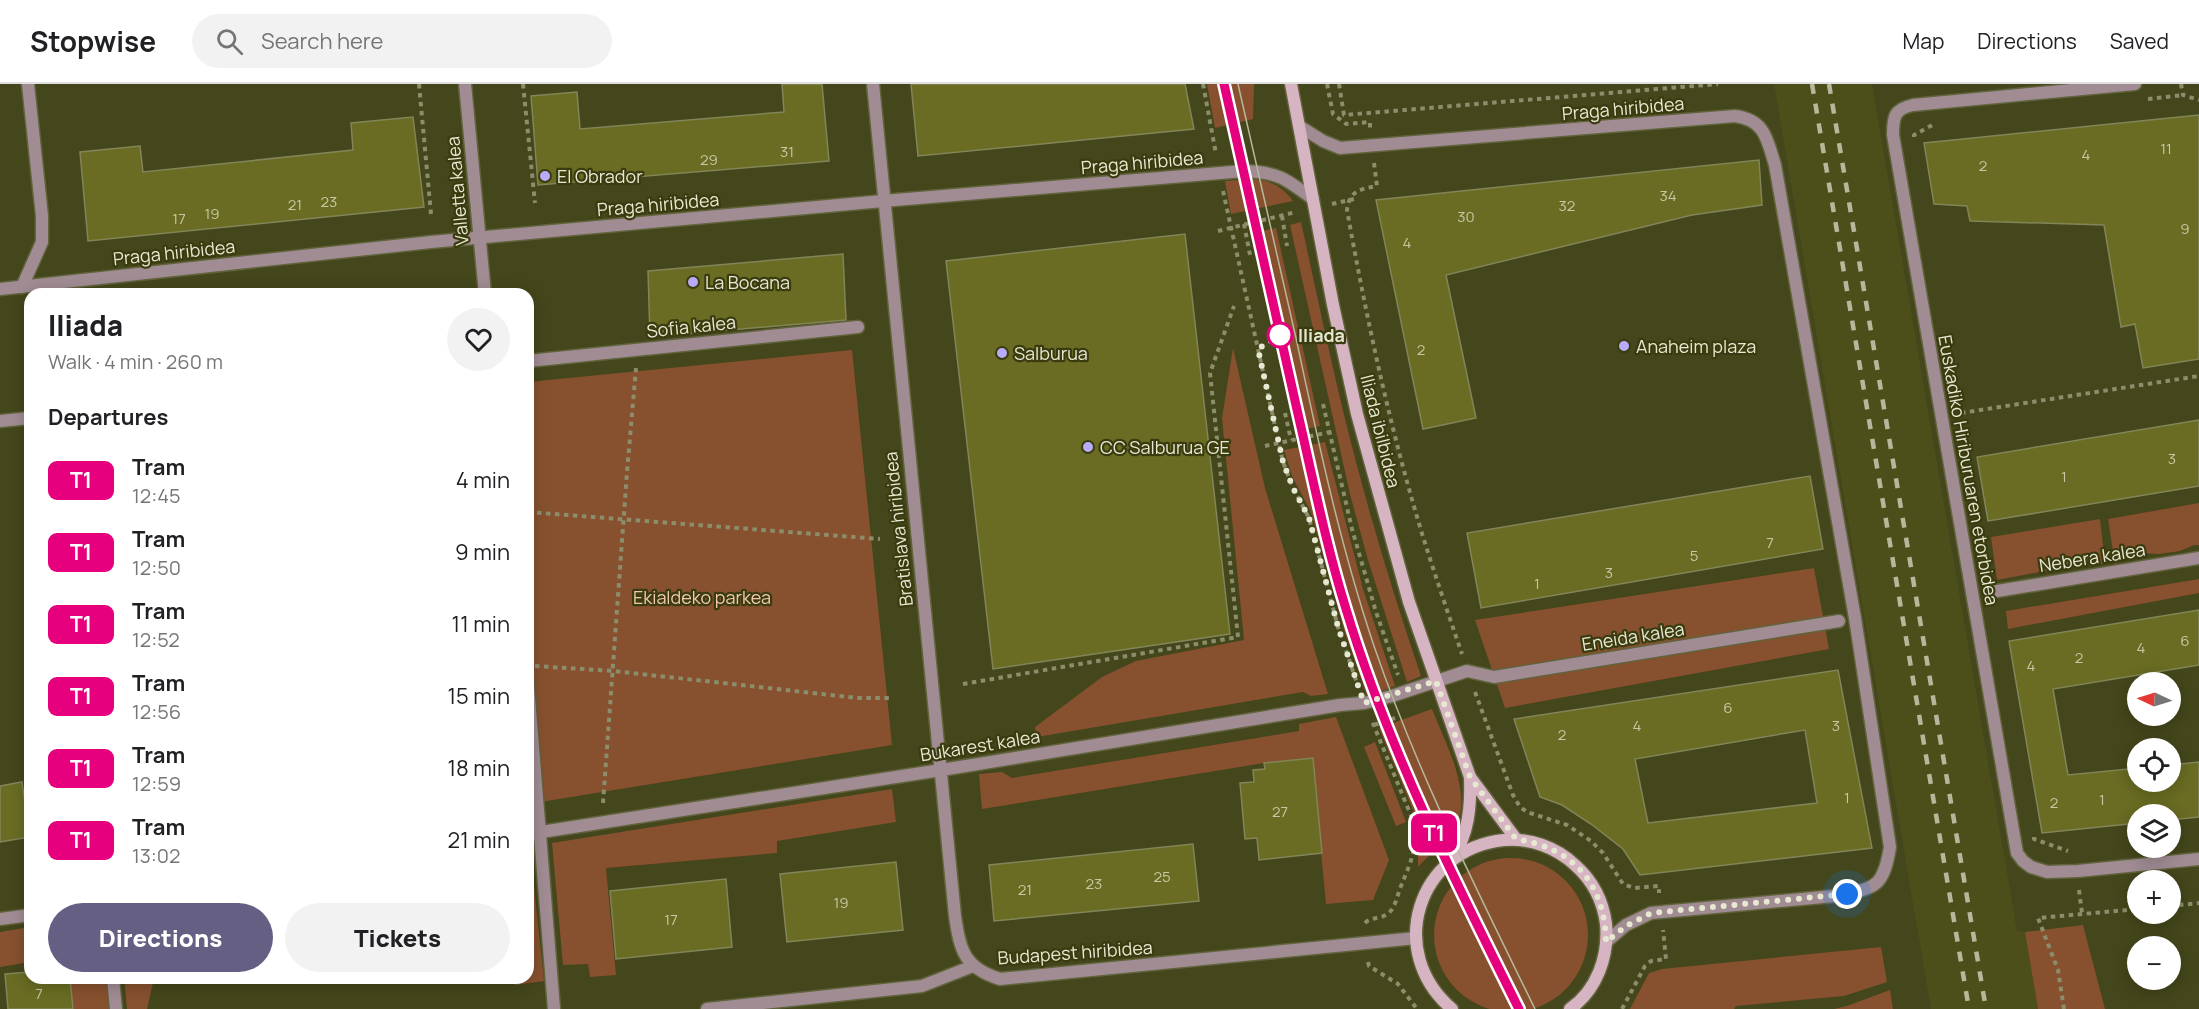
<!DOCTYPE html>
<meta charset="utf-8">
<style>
:root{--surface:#fff;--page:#f2f2f2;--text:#202124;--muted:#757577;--line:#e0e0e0;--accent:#645f83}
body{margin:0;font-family:Manrope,sans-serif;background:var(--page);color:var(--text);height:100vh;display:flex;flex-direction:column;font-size:22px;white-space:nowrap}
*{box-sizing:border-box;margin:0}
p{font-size:20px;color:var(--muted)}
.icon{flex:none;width:33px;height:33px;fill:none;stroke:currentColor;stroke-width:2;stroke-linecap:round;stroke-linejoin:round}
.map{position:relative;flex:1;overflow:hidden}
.drawer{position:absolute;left:24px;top:204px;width:510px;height:696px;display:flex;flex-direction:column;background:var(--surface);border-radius:18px;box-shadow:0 3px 15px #0003}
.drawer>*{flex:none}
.badge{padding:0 12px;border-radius:9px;font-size:21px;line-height:39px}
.needle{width:39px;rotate:274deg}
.tools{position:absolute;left:2127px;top:588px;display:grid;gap:12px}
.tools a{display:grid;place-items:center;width:54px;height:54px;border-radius:50%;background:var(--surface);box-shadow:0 3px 15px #0003;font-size:30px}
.you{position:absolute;width:30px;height:30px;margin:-15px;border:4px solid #fff;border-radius:50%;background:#1a73e8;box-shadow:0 0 0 9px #1a73e833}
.map>.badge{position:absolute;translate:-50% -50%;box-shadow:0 0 0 3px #fff}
h2{padding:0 24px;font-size:22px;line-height:54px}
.round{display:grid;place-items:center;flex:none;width:63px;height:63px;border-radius:32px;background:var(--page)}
.summary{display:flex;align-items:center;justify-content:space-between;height:102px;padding:0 24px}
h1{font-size:28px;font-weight:800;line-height:45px}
.cta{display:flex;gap:12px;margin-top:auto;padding:12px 24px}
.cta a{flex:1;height:69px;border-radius:36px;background:var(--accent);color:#fff;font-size:24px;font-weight:800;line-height:69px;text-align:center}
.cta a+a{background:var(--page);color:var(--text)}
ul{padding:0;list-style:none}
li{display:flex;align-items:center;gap:18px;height:72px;padding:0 24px}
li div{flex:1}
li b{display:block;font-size:22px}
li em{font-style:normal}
li .badge{min-width:66px;font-weight:700;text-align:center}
header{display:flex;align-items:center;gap:36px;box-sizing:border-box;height:84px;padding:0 30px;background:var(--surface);border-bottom:2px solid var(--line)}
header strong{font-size:28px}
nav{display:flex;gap:33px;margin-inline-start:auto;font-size:21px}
.search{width:420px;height:54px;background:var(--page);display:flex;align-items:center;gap:15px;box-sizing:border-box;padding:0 21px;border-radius:33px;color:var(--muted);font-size:22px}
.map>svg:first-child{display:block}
.built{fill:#4d4f1b}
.green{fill:#87512f}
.building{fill:#696c22;stroke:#828558;stroke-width:1.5;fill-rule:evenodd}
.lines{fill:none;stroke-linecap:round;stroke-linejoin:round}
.pedestrian-casing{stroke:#61633c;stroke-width:15}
.minor-casing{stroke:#61633c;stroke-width:15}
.secondary-casing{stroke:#61633c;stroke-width:15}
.path{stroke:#8b8d6b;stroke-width:4;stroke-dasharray:4.5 4.5;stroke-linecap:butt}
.pedestrian{stroke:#a18c94;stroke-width:12}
.minor{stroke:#a18c94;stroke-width:12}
.secondary{stroke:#d6b4c2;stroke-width:12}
.tram{stroke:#b6b89b;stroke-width:1.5}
.rail{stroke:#b6b89b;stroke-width:4.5;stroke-dasharray:10 10;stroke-linecap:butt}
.line-casing{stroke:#fff;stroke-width:14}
.line{stroke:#e6007e;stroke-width:9}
.walk{stroke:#e6e8d1;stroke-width:6;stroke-dasharray:0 10.8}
.poi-dot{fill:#b8abf7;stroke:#3a3b0f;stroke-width:2}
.stop-dot{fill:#fff;stroke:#e6007e;stroke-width:3}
.labels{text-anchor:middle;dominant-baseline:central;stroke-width:4.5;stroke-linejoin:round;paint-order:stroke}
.number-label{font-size:15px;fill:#c7c9a5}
.street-label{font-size:18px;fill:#e6e8d1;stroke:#3a3b0f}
.poi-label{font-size:18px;fill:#e6e8d1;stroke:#3a3b0f;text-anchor:start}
.stop-label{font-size:18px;font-weight:bold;fill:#e6e8d1;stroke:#3a3b0f;text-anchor:start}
.park-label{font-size:18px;fill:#f3c8af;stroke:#3a3b0f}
</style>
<header>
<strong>Stopwise</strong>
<div class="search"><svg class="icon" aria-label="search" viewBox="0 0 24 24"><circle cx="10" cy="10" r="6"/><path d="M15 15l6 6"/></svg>Search here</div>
<nav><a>Map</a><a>Directions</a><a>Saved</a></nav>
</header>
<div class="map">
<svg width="2199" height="925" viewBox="0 0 2199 925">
<rect width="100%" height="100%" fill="#44461b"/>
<polygon class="built" points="1774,0 1872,0 2017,847 2025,848 2038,925 1931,925"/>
<g class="green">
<polygon points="1207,0 1254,0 1253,35 1215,44"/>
<path d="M1254,95C1272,97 1282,103 1293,117L1231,130L1225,97Z"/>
<path d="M1301,138C1316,206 1330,275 1347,343C1368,427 1393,510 1421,592L1407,598L1368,476L1350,410L1290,141Z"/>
<polygon points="1276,144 1320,342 1297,347 1253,149"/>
<polygon points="1233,264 1265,404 1328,610 1311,612 1303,608 1037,653 1035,643 1102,593 1136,577 1244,556 1222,334"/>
<polygon points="852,266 892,661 528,720 528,298"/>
<polygon points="1325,358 1363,505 1395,602 1367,612 1344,546 1311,428 1292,392 1284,366"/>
<polygon points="2199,419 2199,461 2194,461 2180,467 2159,470 2140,469 2115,480 2108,435"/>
<polygon points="2100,435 2105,480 2087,479 1997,496 1991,453"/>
<polygon points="1814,484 1829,565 1505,624 1475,536"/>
<polygon points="2199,495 2199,509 2008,545 2006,527"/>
<path d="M1432,625C1445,659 1475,711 1454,746C1445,760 1429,770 1418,783V738L1379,644Z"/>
<polygon points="1336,633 1389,776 1373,816 1326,820 1312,674 1264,679 982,725 979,690 1002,688 1012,694 1299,647 1299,640"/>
<polygon points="1375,658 1406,738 1396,742 1364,663"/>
<polygon points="892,705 896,738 777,757 777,769 606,784 616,891 590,893 588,880 563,881 552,759"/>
<polygon points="530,765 544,897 515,901 515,894 528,894 528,766"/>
<circle cx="1511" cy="851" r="77"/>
<polygon points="2083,841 2105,925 2038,925 2025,848"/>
<polygon points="30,843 30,878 0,883 0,848"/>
<polygon points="1881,863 1887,898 1844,912 1736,922 1734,925 1630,925 1649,889 1662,885"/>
<polygon points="70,894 106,894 109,925 73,925"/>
<polygon points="124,894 154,894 147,925 127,925"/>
<polygon points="1890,906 1893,925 1834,925 1847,922"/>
</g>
<g class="building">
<polygon points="782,0 822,0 829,77 538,101 531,12 577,8 580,45 784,28"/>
<polygon points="911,0 1185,0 1194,45 918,72"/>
<polygon points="2199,31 2199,275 2143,284 2135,240 2121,243 2104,141 1970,137 1967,122 1934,120 1924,59"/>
<polygon points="413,33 424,123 88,157 80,68 140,62 143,88 353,66 351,39"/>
<polygon points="1759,76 1762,121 1692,131 1446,191 1476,334 1423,345 1376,116"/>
<polygon points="1185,150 1230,550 993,585 946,177"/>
<polygon points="843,170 846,236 650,253 648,187"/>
<polygon points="2199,336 2199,402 1988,437 1977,373"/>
<polygon points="1810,392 1823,465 1481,524 1467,449"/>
<polygon points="2199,526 2199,581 2053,605 2068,691 2138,684 2138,698 2170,698 2170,681 2199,678 2199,733 2170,736 2170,730 2138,730 2138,739 2042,749 2009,557"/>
<path d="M1838,586L1872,764L1640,791L1623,765L1591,740L1562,721L1540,713L1514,635ZM1805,646L1817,719L1648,739L1635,675Z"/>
<polygon points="1313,674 1322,769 1259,776 1257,754 1245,755 1240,699 1254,698 1253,686 1265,685 1264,679"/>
<polygon points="22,698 30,753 0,758 0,702"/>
<polygon points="1193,760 1199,817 994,837 989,781"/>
<polygon points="896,778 903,846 787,858 780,790"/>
<polygon points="726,795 732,863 616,875 610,807"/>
<polygon points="30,888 30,894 70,894 73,925 8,925 5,890"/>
</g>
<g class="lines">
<defs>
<g id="pedestrian">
<polyline points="465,0 485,210"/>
<polyline points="528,277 858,243"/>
<polyline points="0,337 30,334"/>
<polyline points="1991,508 2199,474"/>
<polyline points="528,601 554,925"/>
<polyline points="528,750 941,686 1340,621 1364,619 1392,612 1467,587 1494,593 1839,537"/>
<polyline points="0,835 30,831"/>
<polyline points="113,894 116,925"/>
</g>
<g id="minor">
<path d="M873,0L955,832C960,866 964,884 1000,895L1416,854"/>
<path d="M2135,0L1913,21C1894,25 1893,33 1893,51L2017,769L2023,777L2031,783L2047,788L2078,787L2199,775"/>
<path d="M1299,42L1323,57L1340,64L1735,32C1765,36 1767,55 1775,81L1855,534L1890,763C1883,806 1874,804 1834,812L1651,829L1626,841L1606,858"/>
<polyline points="22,203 42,158 42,132 28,0"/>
<path d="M0,205L431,158L883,117L1244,87C1278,88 1286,95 1313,115"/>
<polyline points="707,925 922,902 973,882"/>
</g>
<g id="secondary">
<polyline points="1291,0 1333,221 1357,330 1409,518 1470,693 1516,755"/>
<path d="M1452,774C1469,751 1471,721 1470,693"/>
<path d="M1452,925C1385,868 1417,765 1504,756C1530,754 1556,763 1575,781C1592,796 1603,817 1606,840C1609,872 1597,906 1570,925"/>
</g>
</defs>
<use href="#pedestrian" class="pedestrian-casing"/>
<use href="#minor" class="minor-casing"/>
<use href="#secondary" class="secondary-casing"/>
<g class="path">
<polyline points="419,0 431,130"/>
<polyline points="523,0 535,119"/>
<polyline points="1203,0 1216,70"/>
<polyline points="1327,0 1333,30 1346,40 1370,38 1370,44"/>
<polyline points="1339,0 1344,31 1718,0"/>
<polyline points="2181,0 2183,11 2199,16"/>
<polyline points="2148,15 2183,11"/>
<polyline points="1914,53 1914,51 1936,39"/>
<path d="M1374,79L1377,102C1360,105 1349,107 1347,126C1367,237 1391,349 1424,456C1436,494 1449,532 1462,570"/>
<polyline points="1223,107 1283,378 1293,404 1309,434 1338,543 1358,602"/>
<polyline points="1332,120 1358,114"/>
<polyline points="1282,132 1287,162"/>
<polyline points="1244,140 1250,171"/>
<polyline points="1218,147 1296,128"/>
<polyline points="1323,320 1352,445 1376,528 1398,591"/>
<polyline points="1285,329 1291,356"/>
<polyline points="1961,329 2199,292"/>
<polyline points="1265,362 1330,348"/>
<polyline points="528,428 880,455"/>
<polyline points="535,582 614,587 858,614 892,614"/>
<polyline points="963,600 1238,553 1210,289 1234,222"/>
<polyline points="1475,608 1513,711 1520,723 1527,728 1567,741 1591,757 1603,769 1623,800 1634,804 1659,802 1659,809"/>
<polyline points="1374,641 1395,634"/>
<polyline points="603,719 627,388 636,284"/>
<polyline points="2034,753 2034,755 2068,767"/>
<polyline points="2079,806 2082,829"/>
<polyline points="2170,822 2199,819"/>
<path d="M1365,839C1371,833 1379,835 1386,831C1396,825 1397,811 1401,802C1412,775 1418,764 1412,734L1372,637"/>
<polyline points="1368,878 1369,882 1398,900 1417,925"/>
<polyline points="1622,925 1645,882 1651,877 1666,875 1663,846"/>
<polyline points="2064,925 2058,886 2038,834 2138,825"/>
</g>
<use href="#pedestrian" class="pedestrian"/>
<use href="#minor" class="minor"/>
<use href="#secondary" class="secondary"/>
<g class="tram">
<path d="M1224,0C1248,105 1271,211 1295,316C1311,386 1325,456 1346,525C1388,664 1454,796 1519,925"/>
<path d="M1238,0C1257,85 1277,169 1296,254C1318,357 1340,461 1374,562C1417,688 1477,806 1535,925"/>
</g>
<g class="rail">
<polyline points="1812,0 1969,925"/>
<polyline points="1829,0 1986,925"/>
</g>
</g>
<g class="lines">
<defs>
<path id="line" d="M1224,0C1249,110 1273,220 1298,330C1313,395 1326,461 1346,525C1388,664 1454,795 1519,925"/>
</defs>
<use href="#line" class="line-casing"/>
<use href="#line" class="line"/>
<path class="walk" d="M1280,251L1258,265L1283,378L1293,404L1309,434L1338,543L1364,619L1436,597L1470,693L1516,755C1574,764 1605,800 1606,858L1626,842L1651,829L1847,810"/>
</g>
<g class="poi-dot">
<circle cx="545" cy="92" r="6"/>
<circle cx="693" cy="198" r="6"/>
<circle cx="1624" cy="262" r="6"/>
<circle cx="1002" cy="269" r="6"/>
<circle cx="1088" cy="363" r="6"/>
</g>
<circle class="stop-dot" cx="1280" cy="251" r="12"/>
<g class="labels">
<g class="number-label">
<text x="2166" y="64">11</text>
<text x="787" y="67">31</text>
<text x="2086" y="70">4</text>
<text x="709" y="75">29</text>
<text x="1983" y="81">2</text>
<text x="1668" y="111">34</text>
<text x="329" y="117">23</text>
<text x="295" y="120">21</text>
<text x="1567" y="121">32</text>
<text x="212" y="129">19</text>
<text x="1466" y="132">30</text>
<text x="179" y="134">17</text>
<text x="2185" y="144">9</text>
<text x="1407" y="158">4</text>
<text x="1421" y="265">2</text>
<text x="2172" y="374">3</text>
<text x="2064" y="392">1</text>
<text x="1770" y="458">7</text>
<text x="1694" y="471">5</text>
<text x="1609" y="488">3</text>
<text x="1537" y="499">1</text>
<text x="2185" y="556">6</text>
<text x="2141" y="563">4</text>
<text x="2079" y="573">2</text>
<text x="2031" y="581">4</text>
<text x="1728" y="623">6</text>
<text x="1637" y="641">4</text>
<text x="1836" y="641">3</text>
<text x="1562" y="650">2</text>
<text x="1847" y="713">1</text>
<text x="2102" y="715">1</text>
<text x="2054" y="718">2</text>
<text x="1280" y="727">27</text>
<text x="1162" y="792">25</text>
<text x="1094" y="799">23</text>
<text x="1025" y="805">21</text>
<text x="841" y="818">19</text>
<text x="671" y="835">17</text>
<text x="39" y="909">7</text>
</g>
<g class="street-label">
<text transform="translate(1623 24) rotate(-5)">Praga hiribidea</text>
<text transform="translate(1142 78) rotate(-5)">Praga hiribidea</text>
<text transform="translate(457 107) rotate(-95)">Valletta kalea</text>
<text transform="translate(658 120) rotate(-5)">Praga hiribidea</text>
<text transform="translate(174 168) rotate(-6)">Praga hiribidea</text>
<text transform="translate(691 242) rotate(-6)">Sofia kalea</text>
<text transform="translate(1381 347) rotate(76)">Iliada ibilbidea</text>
<text transform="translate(1969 386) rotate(80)">Euskadiko Hiriburuaren etorbidea</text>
<text transform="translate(898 445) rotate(-96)">Bratislava hiribidea</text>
<text transform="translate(2092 473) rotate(-9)">Nebera kalea</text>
<text transform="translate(1633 552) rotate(-9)">Eneida kalea</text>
<text transform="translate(980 661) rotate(-9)">Bukarest kalea</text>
<text transform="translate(1075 868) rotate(-4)">Budapest hiribidea</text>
</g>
<g class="poi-label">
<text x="557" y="92">El Obrador</text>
<text x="705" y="198">La Bocana</text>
<text x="1636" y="262">Anaheim plaza</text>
<text x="1014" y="269">Salburua</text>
<text x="1100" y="363">CC Salburua GE</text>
</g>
<g class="stop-label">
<text x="1298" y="251">Iliada</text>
</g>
<g class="park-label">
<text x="702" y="513">Ekialdeko parkea</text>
</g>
</g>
</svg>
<div class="tools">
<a><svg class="needle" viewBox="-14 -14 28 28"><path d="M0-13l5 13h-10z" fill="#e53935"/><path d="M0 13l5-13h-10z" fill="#757577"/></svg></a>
<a><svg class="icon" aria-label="locate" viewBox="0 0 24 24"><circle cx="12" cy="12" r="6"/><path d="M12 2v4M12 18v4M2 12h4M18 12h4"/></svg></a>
<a><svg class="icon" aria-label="layers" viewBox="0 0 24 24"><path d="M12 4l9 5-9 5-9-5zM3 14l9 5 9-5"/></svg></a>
<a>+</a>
<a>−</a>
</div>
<div class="you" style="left:1847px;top:810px"></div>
<b class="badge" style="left:1434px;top:749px;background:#e6007e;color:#fff">T1</b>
<section class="drawer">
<div class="summary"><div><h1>Iliada</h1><p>Walk · 4 min · 260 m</p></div><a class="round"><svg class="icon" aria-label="heart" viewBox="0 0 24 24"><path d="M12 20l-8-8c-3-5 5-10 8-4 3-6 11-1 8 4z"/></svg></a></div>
<h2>Departures</h2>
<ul>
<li><span class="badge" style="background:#e6007e;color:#fff">T1</span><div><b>Tram</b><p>12:45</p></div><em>4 min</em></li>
<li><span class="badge" style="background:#e6007e;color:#fff">T1</span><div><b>Tram</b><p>12:50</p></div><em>9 min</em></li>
<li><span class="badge" style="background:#e6007e;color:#fff">T1</span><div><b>Tram</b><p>12:52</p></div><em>11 min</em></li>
<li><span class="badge" style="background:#e6007e;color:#fff">T1</span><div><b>Tram</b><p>12:56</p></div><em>15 min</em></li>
<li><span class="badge" style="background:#e6007e;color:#fff">T1</span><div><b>Tram</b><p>12:59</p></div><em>18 min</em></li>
<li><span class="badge" style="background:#e6007e;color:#fff">T1</span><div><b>Tram</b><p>13:02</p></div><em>21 min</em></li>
</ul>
<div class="cta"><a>Directions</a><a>Tickets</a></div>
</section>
</div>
